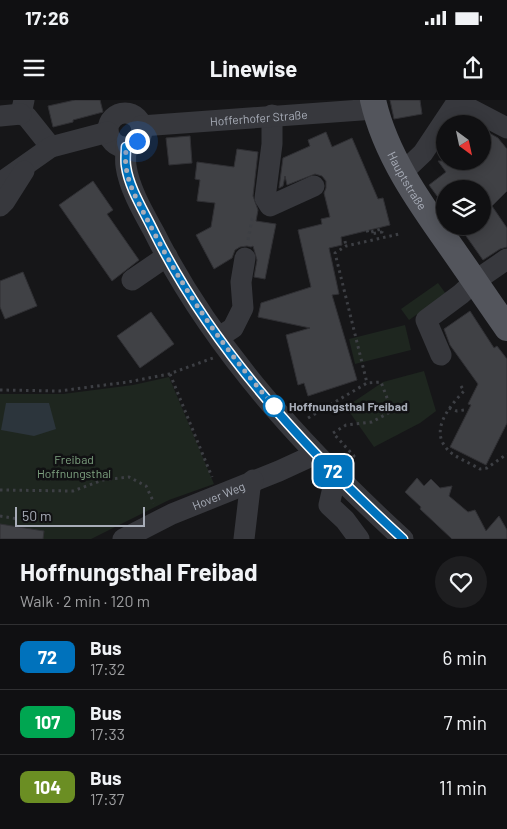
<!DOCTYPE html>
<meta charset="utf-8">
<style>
:root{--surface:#101012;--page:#1e1e20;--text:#f1f3f6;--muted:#9c9d9f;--line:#303032}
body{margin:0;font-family:Barlow,sans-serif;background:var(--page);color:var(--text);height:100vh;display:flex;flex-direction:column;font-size:19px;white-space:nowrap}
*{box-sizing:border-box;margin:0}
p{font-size:16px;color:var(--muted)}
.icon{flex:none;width:28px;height:28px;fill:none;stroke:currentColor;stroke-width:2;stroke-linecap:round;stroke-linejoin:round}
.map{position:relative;height:439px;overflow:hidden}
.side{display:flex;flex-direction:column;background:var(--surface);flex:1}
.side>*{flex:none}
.badge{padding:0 10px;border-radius:8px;font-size:18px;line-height:32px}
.needle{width:32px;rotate:147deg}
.tools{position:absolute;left:436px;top:15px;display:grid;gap:10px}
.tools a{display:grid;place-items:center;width:55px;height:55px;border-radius:50%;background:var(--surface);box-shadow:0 2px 12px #0003,0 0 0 1px var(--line);font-size:25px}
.scale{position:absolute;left:15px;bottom:12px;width:130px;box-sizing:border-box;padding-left:5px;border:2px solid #a8adb8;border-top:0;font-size:14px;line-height:18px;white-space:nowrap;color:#a8adb8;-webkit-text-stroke:4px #111113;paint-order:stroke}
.you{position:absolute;width:25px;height:25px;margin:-12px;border:4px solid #fff;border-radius:50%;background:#1a73e8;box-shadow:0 0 0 8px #1a73e833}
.map>.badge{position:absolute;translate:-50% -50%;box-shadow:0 0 0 2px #fff}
.round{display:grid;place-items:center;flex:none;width:52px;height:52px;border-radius:26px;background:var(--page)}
.headline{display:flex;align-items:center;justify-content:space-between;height:85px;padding:0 20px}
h1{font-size:24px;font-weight:700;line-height:38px}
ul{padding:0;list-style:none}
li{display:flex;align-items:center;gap:15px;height:65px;padding:0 20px;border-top:1px solid var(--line)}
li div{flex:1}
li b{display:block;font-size:19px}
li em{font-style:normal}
li .badge{min-width:55px;font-weight:700;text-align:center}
.status{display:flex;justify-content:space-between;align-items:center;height:35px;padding:0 25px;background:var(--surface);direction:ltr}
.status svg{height:14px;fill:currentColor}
header{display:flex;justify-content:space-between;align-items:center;height:65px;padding:0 20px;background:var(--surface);font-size:22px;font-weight:700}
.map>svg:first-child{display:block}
.green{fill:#1e261f}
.water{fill:#2c353c}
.building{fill:#404145;stroke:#303034}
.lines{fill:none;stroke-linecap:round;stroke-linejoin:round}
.path{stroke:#3d3f44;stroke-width:3;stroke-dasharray:2.5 4;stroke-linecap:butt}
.minor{stroke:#37383d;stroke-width:21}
.major{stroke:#53555c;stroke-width:26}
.line-casing{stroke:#fff;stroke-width:11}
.line{stroke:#0072bc;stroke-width:8}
.walk{stroke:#a8adb8;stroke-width:5;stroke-dasharray:0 9}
.stop-dot{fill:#fff;stroke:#0072bc;stroke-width:2.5}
.labels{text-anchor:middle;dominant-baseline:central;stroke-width:5;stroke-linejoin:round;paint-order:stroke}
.street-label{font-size:12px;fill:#a8adb8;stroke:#111113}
.stop-label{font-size:12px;font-weight:bold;fill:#a8adb8;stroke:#111113;text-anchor:start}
.park-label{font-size:12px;fill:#7fa381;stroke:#111113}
</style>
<div class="status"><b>17:26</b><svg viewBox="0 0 49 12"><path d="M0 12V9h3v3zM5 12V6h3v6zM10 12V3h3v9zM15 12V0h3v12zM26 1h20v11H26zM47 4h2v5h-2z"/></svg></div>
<header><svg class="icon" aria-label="menu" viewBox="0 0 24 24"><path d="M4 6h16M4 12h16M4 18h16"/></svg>Linewise<svg class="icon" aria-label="share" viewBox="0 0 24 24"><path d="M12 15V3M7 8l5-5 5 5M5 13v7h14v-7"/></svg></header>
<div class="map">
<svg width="507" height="439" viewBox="0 0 507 439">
<rect width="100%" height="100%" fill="#161618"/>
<g class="green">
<polygon points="438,183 446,194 409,220 401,209"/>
<polygon points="405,225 411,250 355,264 349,239"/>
<polygon points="424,271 436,311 420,323 374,347 346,307 383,282"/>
<polygon points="169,277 214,384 169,400 91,439 0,439 0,294 63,294 133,285"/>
</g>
<polygon class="water" points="6,303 49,303 56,329 34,336 1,330"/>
<g class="building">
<polygon points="75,0 100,0 103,12 73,20 73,22 53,27 48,6"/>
<polygon points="390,0 420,0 422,14 394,19"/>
<polygon points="482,29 498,38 507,49 507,91 492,106 507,128 507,147 500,149 483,160 459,126 482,126 482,89 445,89 445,96 440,100 429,85 446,72 438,61 482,61"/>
<polygon points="326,32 332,47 352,38 378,99 383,98 390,125 341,137 342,145 329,148 339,194 332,195 357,280 308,296 304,283 298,285 286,235 310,228 258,217 261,203 311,187 298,130 322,124 321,119 330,117 324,93 326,88 326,81 322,76 315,74 287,85 285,76 283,86 279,88 283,58 310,46 308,40"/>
<polygon points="190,36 192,63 169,65 166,38"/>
<polygon points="237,49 258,52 253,96 258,110 256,121 276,124 265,179 254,177 257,160 253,146 251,147 247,146 240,147 235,150 232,158 214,169 196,135 211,127 215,103 197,101 200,80 195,79 197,62 234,67"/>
<polygon points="93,81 113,110 107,114 139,160 112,181 59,105"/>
<polygon points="23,172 37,206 5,219 0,207 0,181"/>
<polygon points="470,211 494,248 497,246 507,259 507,323 486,365 450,347 471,305 468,304 478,284 450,245 444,229"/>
<polygon points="151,212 174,244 140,268 117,236"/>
<polygon points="417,378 424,386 431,379 440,388 452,386 449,396 468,412 475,410 486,431 499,416 507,430 507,439 452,439 420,409 421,407 405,392"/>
<polygon points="0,424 44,431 43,439 0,439"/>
</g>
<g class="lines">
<g class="path">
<polyline points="367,130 368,133 381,129 382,132 371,134"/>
<polyline points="248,140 252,119 255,116"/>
<polyline points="345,141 346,146"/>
<polyline points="170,274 212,377"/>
<path d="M461,286L464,291C451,305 429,329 447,349C454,357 470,363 480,369L487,368L507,354"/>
<polyline points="0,290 59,291 128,282 169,274 213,258"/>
<polyline points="449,308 457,311 464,310"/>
<polyline points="308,318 367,283 335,153 346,146 399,134"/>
<polyline points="349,362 354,356 333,333 346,325 372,322 392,311 381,282 367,283"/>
<polyline points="0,390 73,391 103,380 129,377 146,386 154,403"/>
<polyline points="0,416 18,419"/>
</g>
<g class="minor">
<polyline points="24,0 21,14 27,17 51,47"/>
<circle cx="125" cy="30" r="17"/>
<polyline points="272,15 272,44 265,98 270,106 314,86"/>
<polyline points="0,16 21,14"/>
<path id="s1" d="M141,26L375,9"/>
<path d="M126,47C126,53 125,60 126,66C129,88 143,112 154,132C213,250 306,350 403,439"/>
<polyline points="402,73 423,53 457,2 507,28"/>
<polyline points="0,83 51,47 108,32"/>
<polyline points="0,106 5,101 24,71"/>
<polyline points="132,180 167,156"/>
<polyline points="219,237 233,228 243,208 241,182 245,158"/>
<polyline points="441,255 426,220 461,194 475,181 507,159"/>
<polyline points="336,375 329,405 345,420 359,439"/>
<path id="s2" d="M123,439L172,414L279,371L316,354"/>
<polyline points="244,439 250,388 253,380"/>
</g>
<path class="major" id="s3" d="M373,0C385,54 419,102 451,147C470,174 488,201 507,228"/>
</g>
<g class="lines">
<defs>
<path id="line" d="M126,47C126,53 125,60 126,66C129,88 144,111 154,132C212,249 307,351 403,439"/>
</defs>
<use href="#line" class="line-casing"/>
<use href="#line" class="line"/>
<path class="walk" d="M137,41L126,47C126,53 125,60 126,66C128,86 140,105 149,123C183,190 225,250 274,306"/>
</g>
<circle class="stop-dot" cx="274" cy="306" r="10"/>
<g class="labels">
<g class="street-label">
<text stroke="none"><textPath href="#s1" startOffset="118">Hofferhofer Straße</textPath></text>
<text stroke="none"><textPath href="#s3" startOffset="88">Hauptstraße</textPath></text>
<text stroke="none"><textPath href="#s2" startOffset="105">Hover Weg</textPath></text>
</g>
<g class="stop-label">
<text x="289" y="306">Hoffnungsthal Freibad</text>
</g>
<g class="park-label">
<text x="74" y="359">Freibad<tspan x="74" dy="14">Hoffnungsthal</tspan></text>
</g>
</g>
</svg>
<div class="tools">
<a><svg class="needle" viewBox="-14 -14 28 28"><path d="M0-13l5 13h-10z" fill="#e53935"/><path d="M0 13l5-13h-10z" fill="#9c9d9f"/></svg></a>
<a><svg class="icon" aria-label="layers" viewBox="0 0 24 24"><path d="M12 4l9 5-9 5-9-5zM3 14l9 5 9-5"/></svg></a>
</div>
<div class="scale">50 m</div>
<div class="you" style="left:137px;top:41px"></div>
<b class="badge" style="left:333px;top:371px;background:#0072bc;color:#fff">72</b>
</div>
<section class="side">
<div class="headline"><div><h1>Hoffnungsthal Freibad</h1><p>Walk · 2 min · 120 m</p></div><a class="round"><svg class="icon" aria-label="heart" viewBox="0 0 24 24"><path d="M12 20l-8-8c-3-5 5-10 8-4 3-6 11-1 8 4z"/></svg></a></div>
<ul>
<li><span class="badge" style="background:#0072bc;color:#fff">72</span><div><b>Bus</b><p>17:32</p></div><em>6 min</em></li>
<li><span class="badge" style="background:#00a651;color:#fff">107</span><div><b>Bus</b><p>17:33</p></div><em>7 min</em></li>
<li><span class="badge" style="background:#6b8e23;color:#fff">104</span><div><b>Bus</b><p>17:37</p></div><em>11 min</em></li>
</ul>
</section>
